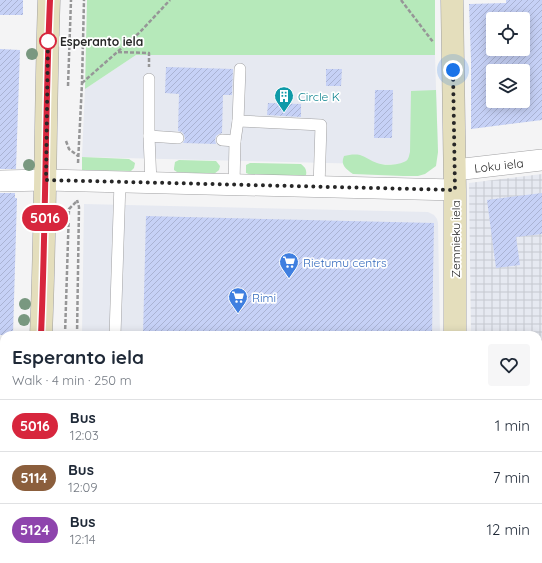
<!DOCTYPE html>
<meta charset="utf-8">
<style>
:root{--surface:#fff;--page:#f6f6f7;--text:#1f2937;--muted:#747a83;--line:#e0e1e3}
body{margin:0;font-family:Quicksand,sans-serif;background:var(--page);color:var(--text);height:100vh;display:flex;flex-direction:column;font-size:15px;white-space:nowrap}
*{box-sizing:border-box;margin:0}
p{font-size:13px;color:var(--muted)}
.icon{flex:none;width:22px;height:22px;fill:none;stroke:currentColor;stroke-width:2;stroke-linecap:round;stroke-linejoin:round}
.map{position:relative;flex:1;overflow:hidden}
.side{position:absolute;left:0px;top:331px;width:542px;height:232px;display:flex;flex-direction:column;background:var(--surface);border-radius:12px 12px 0 0;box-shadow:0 2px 10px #0003}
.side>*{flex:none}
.badge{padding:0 8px;border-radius:13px;font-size:14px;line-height:26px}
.controls{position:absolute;left:486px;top:12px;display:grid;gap:8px}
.controls a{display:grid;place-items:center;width:44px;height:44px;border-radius:4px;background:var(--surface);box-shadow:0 2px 10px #0003;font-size:20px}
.you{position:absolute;width:20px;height:20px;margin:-10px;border:3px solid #fff;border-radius:50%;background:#1a73e8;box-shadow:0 0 0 6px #1a73e833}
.map>.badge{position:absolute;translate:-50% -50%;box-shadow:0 0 0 2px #fff}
.round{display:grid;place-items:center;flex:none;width:42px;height:42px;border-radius:4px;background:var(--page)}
.overview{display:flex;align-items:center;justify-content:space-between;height:68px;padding:0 12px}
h1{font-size:19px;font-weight:800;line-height:30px}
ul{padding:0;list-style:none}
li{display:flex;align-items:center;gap:12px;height:52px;padding:0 12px;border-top:1px solid var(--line)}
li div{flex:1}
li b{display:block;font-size:15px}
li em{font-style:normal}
li .badge{min-width:44px;font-weight:700;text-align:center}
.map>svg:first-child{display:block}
.built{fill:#e6e9f1}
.industrial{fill:url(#industrial-grid)}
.green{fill:#b6e9ba}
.building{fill:url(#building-hatch);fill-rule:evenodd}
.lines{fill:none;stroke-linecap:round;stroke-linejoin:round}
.service-casing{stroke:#a1a1a3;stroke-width:12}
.minor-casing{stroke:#a1a1a3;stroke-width:22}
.secondary-casing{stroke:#a1a1a3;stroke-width:23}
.path{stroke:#969697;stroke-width:2.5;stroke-dasharray:4 2;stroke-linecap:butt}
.service{stroke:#fff;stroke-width:11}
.minor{stroke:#fff;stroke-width:21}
.secondary{stroke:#e4debc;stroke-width:22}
.tree{fill:#799880}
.line-casing{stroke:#fff;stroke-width:9}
.line{stroke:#d7263d;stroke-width:6}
.walk{stroke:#272727;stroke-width:4;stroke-dasharray:0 7.2}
.stop-dot{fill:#fff;stroke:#d7263d;stroke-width:2}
.labels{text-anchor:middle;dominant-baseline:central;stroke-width:3.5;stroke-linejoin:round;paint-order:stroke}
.stop-label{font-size:12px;font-weight:bold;fill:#272727;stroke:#fff;text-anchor:start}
.culture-label{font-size:12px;fill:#0d838f;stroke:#fff;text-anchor:start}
.street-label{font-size:12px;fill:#272727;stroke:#fff}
.shop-label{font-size:12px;fill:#366cbe;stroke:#fff;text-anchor:start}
</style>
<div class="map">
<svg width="542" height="563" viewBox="0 0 542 563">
<defs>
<pattern id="industrial-grid" width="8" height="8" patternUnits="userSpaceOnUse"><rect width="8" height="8" fill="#e6e9f1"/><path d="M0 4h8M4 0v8" fill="none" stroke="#c5c8cf"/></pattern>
<pattern id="building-hatch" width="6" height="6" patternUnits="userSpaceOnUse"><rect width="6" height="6" fill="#c6d1f6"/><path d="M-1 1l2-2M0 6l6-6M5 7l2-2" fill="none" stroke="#aab3d3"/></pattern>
</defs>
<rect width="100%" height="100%" fill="#f4f4f5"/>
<g class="built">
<polygon points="136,55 435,55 438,152 435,163 412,165 82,157 85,89"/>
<polygon points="84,204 428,212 434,215 437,219 438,223 440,335 82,335"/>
<rect x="77" y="559" width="225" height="4"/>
</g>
<polygon class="industrial" points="542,174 542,563 473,563 473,559 538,559 538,335 471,335 469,183"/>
<g class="green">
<polygon points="87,0 435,0 435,55 136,55 85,89"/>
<path d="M436,90L438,152L436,166L425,174L418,176H403L353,174C346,169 340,165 344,156C349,155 354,154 360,155C366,157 371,161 377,163C384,166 400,165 406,161C409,159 409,155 410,152L411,91Z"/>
<polygon points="82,157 129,159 135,163 134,168 131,171 82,170"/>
<polygon points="179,160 216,161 220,166 219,170 214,174 177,172 174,170 174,168 175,162"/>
<path d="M250,163L301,164C305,167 307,170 306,175L300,177L251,175L246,173V165Z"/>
</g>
<g class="building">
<rect x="0" y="0" width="23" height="15"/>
<path d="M506,0H542V120L471,129V61L469,4L506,3ZM493,19H523V49H493ZM493,71H523V101H493Z"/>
<polygon points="0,49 20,50 16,169 0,169"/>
<polygon points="166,67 233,69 232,95 223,95 222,133 219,134 216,136 215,140 216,144 183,143 185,139 184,135 182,132 178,131 179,94 165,93"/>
<polygon points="326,69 342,69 341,86 326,86"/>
<polygon points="375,90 393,90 392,138 374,138"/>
<polygon points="268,103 301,104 301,117 267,115"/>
<polygon points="0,193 15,193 15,198 17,198 13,335 0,335"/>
<polygon points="542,193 542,234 516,237 520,265 496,268 487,200"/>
<polygon points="146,216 434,223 432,335 143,335"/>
</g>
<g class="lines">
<defs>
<g id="service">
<polyline points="149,79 149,136 151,183"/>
<polyline points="238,121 321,125 319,187"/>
<polyline points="149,136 178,138"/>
<polyline points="222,140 235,141"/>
<polyline points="234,185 235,141 238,121 240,69"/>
<polyline points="115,335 120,182"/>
<polyline points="0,385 4,385"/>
<polyline points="109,563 109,559"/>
<polyline points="284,563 284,559"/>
</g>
<g id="minor">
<path id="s1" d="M455,170L542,160"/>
<polyline points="0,181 46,180 455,190"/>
</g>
<g id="secondary">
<polyline points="452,0 455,190 455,335"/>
<path d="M41,335C46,223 45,112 49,0"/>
<polyline points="457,559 457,563"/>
<polyline points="35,563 35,559"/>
</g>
</defs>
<use href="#service" class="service-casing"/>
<use href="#minor" class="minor-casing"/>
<use href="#secondary" class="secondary-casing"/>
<g class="path">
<polyline points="401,0 433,42"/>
<polyline points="118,52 149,53 149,67"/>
<polyline points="82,83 140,32 170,0"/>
<polyline points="68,86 71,0"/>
<polyline points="66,141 69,149 78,156"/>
<polyline points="78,163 82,83 84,0"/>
<polyline points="65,335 69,209 77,201"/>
<polyline points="77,335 79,207 77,200"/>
<polyline points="58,563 58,559"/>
<polyline points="73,563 73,559"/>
</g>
<use href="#service" class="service"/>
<use href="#minor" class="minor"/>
<use href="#secondary" class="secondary"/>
</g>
<g class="tree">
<circle cx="32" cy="54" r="6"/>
<circle cx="29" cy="165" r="6"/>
<circle cx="25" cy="304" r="6"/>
<circle cx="24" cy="320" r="6"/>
</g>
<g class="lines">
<defs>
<path id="line" d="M41,335C46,223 45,112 50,0"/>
</defs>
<use href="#line" class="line-casing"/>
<use href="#line" class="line"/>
<polyline class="walk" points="48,41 48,39 46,180 455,190 453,70"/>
</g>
<defs>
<symbol id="building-pin" viewBox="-11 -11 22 30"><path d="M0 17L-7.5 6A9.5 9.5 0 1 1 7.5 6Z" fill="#0f9aa8" stroke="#fff"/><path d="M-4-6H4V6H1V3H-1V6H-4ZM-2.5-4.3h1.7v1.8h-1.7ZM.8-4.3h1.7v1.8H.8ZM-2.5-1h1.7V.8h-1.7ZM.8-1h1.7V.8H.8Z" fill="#fff"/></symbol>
<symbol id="supermarket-pin" viewBox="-11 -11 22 30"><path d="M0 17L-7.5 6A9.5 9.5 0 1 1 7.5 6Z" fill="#3f7fe0" stroke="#fff"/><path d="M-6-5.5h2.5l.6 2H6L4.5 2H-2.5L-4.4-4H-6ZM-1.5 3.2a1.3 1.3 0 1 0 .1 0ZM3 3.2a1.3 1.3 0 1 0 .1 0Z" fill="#fff"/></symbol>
</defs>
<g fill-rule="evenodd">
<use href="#building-pin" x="273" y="85" width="22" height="30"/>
<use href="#supermarket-pin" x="278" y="251" width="22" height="30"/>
<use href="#supermarket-pin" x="227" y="286" width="22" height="30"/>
</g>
<circle class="stop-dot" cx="48" cy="41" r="8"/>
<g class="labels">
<g class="stop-label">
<text x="60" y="41">Esperanto iela</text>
</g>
<g class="culture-label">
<text x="298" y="96">Circle K</text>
</g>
<g class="street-label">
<text stroke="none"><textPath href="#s1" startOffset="44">Loku iela</textPath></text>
<text transform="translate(455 239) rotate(-90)">Zemnieku iela</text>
</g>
<g class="shop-label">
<text x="303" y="262">Rietumu centrs</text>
<text x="252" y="297">Rimi</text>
</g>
</g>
</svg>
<div class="controls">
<a><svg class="icon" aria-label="locate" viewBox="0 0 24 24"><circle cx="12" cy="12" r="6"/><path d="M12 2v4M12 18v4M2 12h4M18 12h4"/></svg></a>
<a><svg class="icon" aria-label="layers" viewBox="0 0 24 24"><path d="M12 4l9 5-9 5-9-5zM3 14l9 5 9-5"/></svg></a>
</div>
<div class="you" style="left:453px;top:70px"></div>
<b class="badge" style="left:45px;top:218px;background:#d7263d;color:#fff">5016</b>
<section class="side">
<div class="overview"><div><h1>Esperanto iela</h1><p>Walk · 4 min · 250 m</p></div><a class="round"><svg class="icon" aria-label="heart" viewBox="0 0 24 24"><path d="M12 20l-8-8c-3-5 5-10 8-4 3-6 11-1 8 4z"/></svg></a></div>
<ul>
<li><span class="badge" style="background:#d7263d;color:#fff">5016</span><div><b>Bus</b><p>12:03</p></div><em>1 min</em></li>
<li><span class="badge" style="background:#8b5e3c;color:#fff">5114</span><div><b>Bus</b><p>12:09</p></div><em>7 min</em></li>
<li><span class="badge" style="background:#8e44ad;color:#fff">5124</span><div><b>Bus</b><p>12:14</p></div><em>12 min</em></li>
</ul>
</section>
</div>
